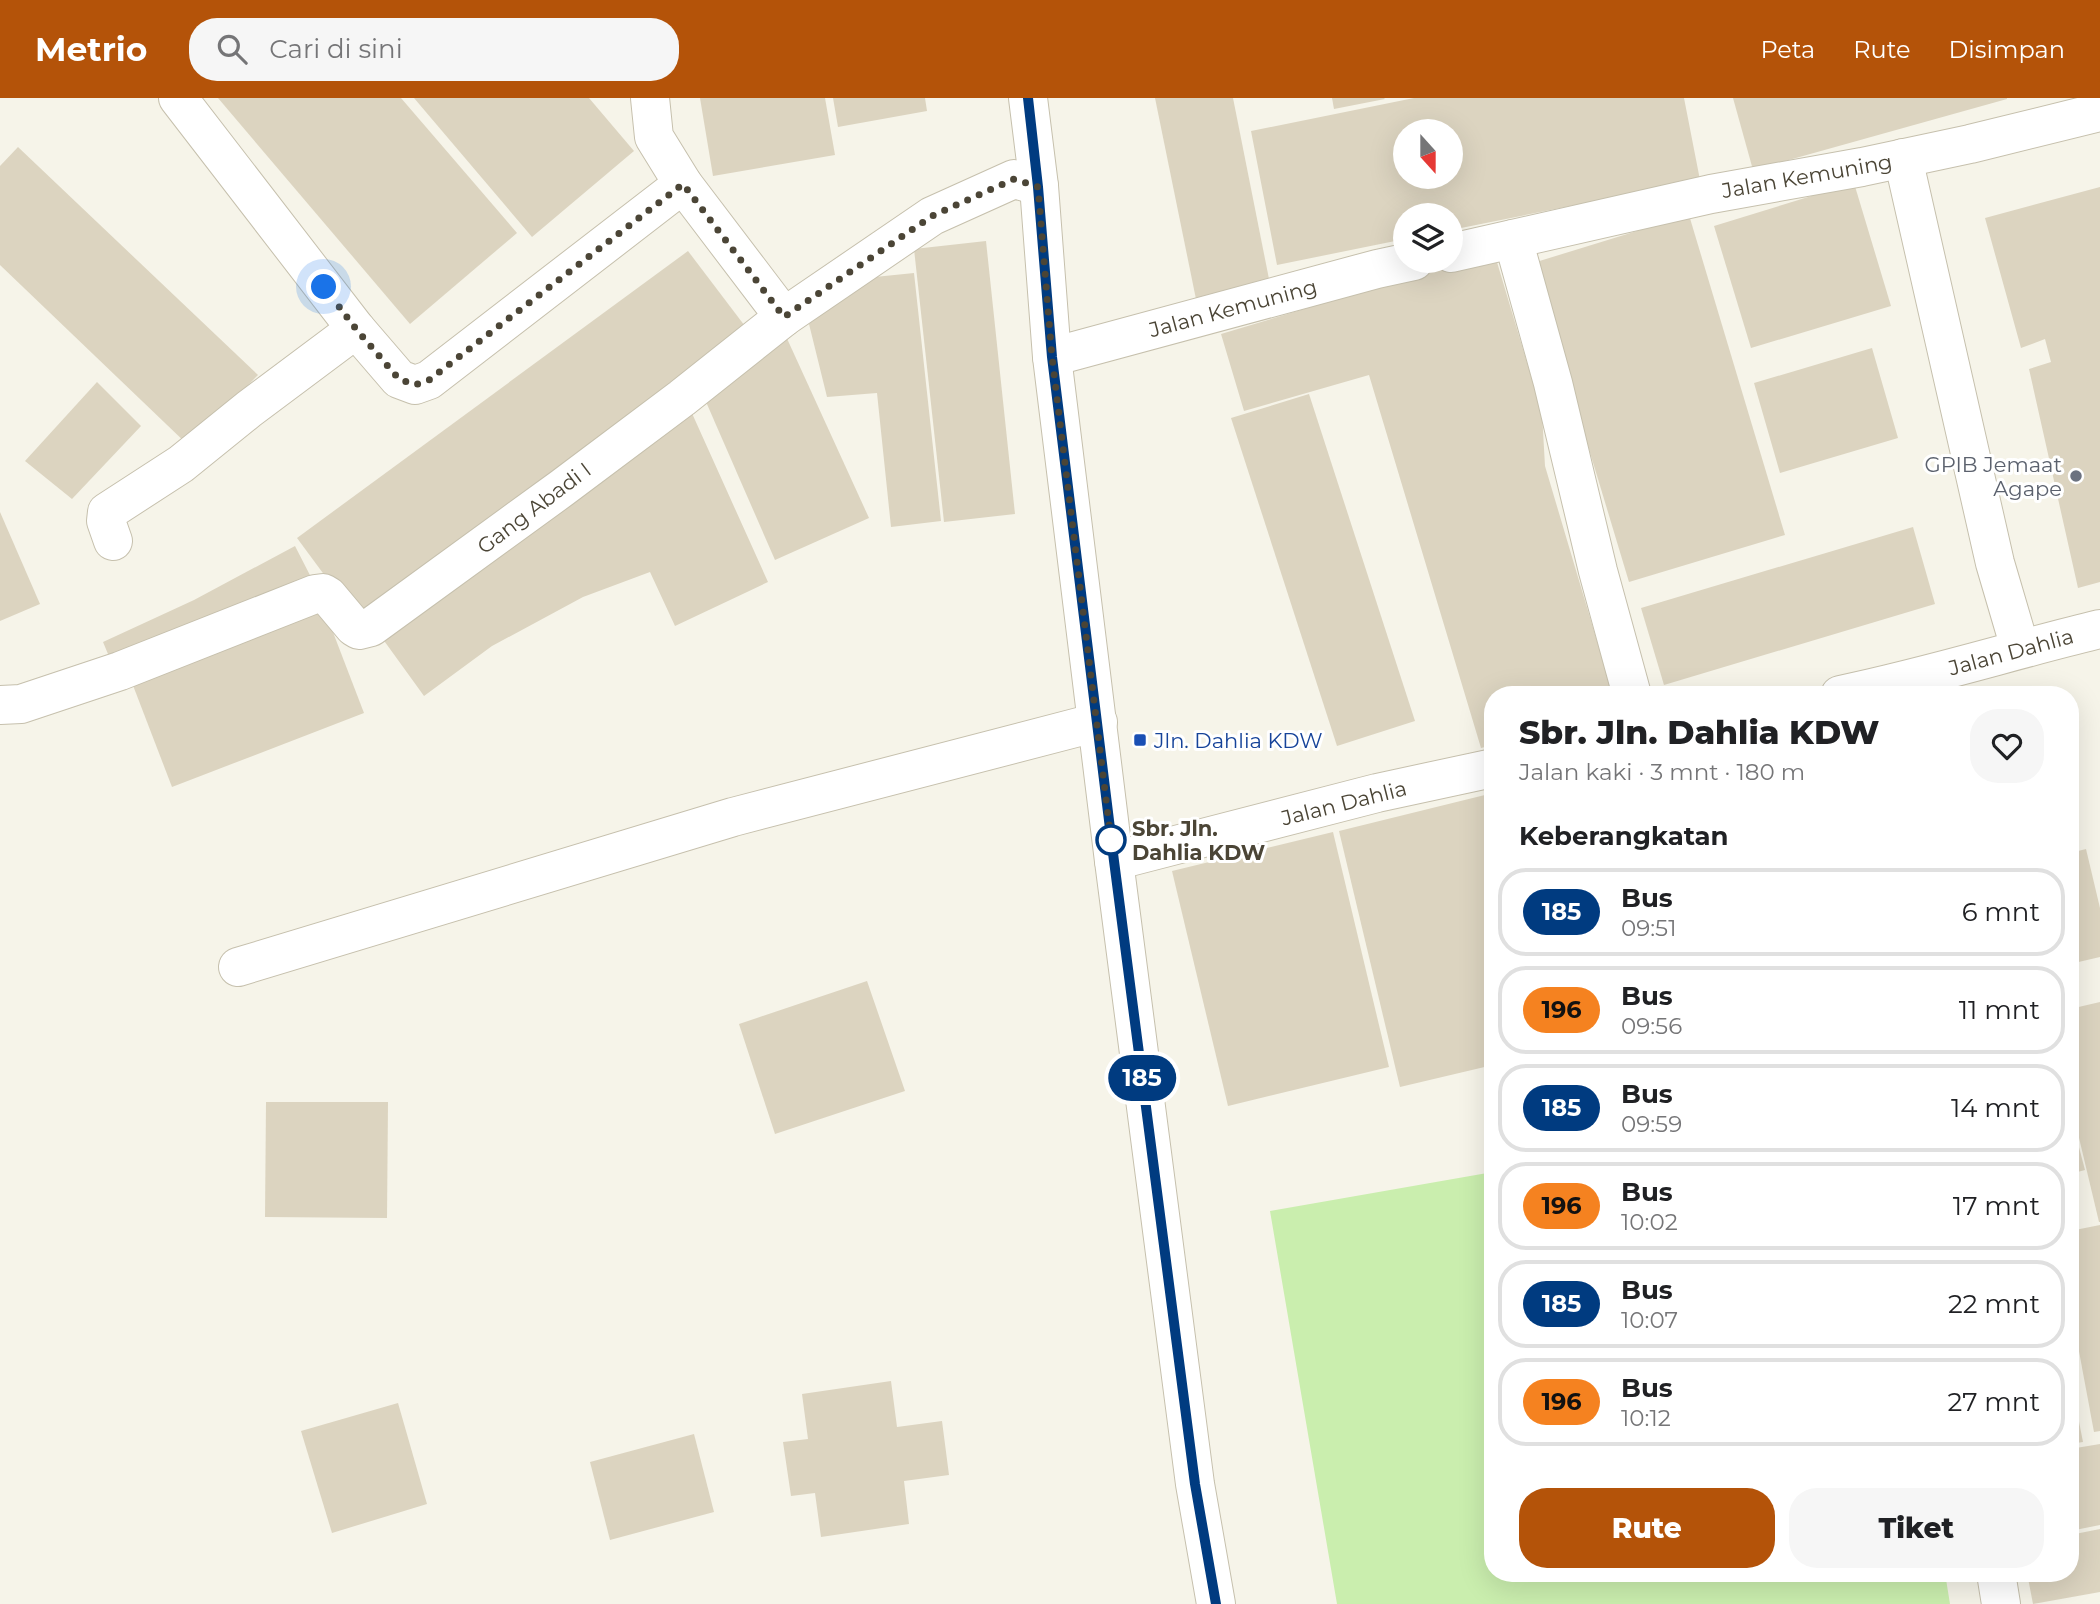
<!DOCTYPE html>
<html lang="id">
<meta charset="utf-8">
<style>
:root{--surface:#fff;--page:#f6f6f6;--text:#202124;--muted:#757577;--line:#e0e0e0;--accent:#b45309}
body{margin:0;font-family:Montserrat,sans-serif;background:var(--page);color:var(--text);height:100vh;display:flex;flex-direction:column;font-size:26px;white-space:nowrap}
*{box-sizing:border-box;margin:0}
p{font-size:23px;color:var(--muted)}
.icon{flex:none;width:38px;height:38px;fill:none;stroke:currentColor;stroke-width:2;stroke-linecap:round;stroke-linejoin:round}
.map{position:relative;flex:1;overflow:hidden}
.panel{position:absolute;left:1484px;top:588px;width:595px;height:896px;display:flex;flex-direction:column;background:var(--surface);border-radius:28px;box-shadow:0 7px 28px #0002}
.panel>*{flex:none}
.badge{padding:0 14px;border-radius:23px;font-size:24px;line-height:46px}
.needle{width:46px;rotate:159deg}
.tools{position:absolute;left:1393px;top:21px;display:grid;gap:14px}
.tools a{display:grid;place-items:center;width:70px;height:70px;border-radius:50%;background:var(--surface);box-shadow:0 7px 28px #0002;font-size:35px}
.you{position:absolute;width:35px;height:35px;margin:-18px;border:5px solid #fff;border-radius:50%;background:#1a73e8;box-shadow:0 0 0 10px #1a73e833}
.map>.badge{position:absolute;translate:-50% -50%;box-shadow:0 0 0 4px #fff}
h2{padding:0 35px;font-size:26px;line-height:63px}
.round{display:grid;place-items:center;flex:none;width:74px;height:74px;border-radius:28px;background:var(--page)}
.headline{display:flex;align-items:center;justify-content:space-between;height:119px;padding:0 35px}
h1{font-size:33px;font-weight:800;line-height:52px}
.primary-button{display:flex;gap:14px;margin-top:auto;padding:14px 35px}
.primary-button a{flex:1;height:80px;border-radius:28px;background:var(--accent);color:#fff;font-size:28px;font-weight:800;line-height:80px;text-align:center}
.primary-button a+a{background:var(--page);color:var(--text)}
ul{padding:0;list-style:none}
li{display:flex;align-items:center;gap:21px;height:88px;margin:0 14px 10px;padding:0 21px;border:4px solid var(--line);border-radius:28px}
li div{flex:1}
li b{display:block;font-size:26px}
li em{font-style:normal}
li .badge{min-width:77px;font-weight:700;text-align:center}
header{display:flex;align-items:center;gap:42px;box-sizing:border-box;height:98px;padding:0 35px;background:var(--accent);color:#fff}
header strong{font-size:33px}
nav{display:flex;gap:38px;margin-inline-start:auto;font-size:24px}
.search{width:490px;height:63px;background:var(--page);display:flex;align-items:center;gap:18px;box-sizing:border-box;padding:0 24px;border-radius:28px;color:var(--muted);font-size:26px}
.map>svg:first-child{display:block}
.green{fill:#caeeae}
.building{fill:#dcd4c0;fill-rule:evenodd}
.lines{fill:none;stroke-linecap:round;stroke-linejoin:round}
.minor-casing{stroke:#c6c0ad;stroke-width:40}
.tertiary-casing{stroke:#c6c0ad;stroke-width:40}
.minor{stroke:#fff;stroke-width:38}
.tertiary{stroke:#fff;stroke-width:38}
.line-casing{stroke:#fff;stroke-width:16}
.line{stroke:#003b80;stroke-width:10}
.walk{stroke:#4b4536;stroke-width:7;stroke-dasharray:0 12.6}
.worship-dot{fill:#6b7280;stroke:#fff;stroke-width:2.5}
.transit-dot{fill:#1a4fb4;stroke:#fff;stroke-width:2.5}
.stop-dot{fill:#fff;stroke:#003b80;stroke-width:3.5}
.labels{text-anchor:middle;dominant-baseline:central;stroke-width:6;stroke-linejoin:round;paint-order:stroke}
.street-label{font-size:21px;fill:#4b4536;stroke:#fff}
.worship-label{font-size:21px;fill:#5b616d;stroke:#fff;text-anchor:end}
.transit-label{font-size:21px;fill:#164399;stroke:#fff;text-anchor:start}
.stop-label{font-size:21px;font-weight:bold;fill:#4b4536;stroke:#fff;text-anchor:start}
</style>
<header>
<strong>Metrio</strong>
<div class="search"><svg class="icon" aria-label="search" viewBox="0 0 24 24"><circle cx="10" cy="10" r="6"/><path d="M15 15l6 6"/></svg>Cari di sini</div>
<nav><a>Peta</a><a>Rute</a><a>Disimpan</a></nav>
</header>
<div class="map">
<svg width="2100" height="1506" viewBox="0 0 2100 1506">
<rect width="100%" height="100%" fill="#f6f4e9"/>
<polygon class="green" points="1493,1074 1493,1475 1945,1475 1950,1506 1337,1506 1270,1113"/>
<g class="building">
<polygon points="218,0 401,0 517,135 410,226"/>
<polygon points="414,0 589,0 634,53 532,139"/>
<polygon points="700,0 825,0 835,57 713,78"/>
<polygon points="833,0 925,0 927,13 838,29"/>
<polygon points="1155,0 1233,0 1271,191 1197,206"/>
<polygon points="1332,0 1384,0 1385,1 1334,11"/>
<path d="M1414,0H1684L1700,82L1451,132V117H1405V141L1277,167L1251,33ZM1405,33H1451V79H1405Z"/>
<polygon points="1733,0 2007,0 2007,1 1753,72"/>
<polygon points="18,49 258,277 189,348 0,167 0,68"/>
<polygon points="1854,85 1891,208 1751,250 1714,128"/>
<polygon points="2100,89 2100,484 2078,490 2029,271 2051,264 2045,241 2021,250 1985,120"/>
<polygon points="1689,117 1785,437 1629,484 1533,165"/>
<polygon points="986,143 1015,416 944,424 914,151"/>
<polygon points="688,153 754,240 362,528 297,440"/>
<polygon points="1494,154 1542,315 1545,368 1613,597 1493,597 1493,647 1481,650 1369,277 1244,313 1221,236"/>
<polygon points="914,175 941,423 891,429 877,295 827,299 809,226 865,180"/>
<polygon points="784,234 869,420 775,462 703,297"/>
<polygon points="1872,250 1898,340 1780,375 1754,285"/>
<polygon points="97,284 141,328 72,401 25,363"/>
<polygon points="1309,296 1415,623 1337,648 1231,320"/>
<polygon points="686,302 768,484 675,528 650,474 583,499 492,548 424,598 377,533"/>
<polygon points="0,414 40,506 0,523"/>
<polygon points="1913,429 1935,506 1664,587 1641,510"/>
<polygon points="295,448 315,487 113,568 103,544 194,502"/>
<polygon points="321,503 364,615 172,689 129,577"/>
<polygon points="1493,695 1493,967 1400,989 1339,733"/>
<polygon points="1333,734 1389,969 1228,1008 1172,773"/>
<polygon points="2086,751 2100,810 2100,859 2070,866 2070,755"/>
<polygon points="867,883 905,993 775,1036 739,926"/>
<polygon points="2100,904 2100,1124 2099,1124 2070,1002 2070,911"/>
<polygon points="266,1004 388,1004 387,1120 265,1119"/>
<polygon points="2070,1015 2085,1072 2070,1076"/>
<polygon points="2100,1127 2100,1333 2094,1334 2070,1205 2070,1133"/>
<polygon points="2070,1278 2083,1344 2070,1346"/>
<polygon points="891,1283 897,1329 942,1323 949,1377 904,1383 909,1426 821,1439 815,1395 791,1398 783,1344 808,1341 802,1296"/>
<polygon points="398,1305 427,1406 332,1435 301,1333"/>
<polygon points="694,1336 714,1414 610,1442 590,1364"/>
<polygon points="2100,1346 2100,1427 2070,1433 2070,1351"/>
<polygon points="2100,1431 2100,1494 2033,1506 2027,1475 2070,1475 2070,1437"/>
</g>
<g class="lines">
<defs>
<g id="minor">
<polyline points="178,0 356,231 399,281 415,287 429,282 683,86"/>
<polyline points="650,0 654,39 683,86 784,219"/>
<polyline points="1903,60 1995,465 2020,550"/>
<polyline points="1513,141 1553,285 1598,473 1632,597"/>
<polyline points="1451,155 1711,96 1862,69 1970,46 2100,14"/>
<polyline points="1052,259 1377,171 1414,163"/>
<polyline points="113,443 106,423 107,414 181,366 249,311 356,231"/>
<path d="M1840,597C1928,579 2013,552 2100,531"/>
<polyline points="0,607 21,606 120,573 315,496 323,495 328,498 354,529 359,532 371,529 562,390 682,300 784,219 932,118 1014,81 1039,88"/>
<polyline points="1114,763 1377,695 1493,670"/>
<polyline points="238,869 733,719 1098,624"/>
<polyline points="1996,1475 2001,1506"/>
</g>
<polyline id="tertiary" points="1028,0 1039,88 1052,259 1114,763 1195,1386 1216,1506"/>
</defs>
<use href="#minor" class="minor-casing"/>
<use href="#tertiary" class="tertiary-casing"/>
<use href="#minor" class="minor"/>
<use href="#tertiary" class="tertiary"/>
</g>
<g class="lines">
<defs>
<polyline id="line" points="1028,0 1038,89 1052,259 1114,763 1195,1386 1216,1506"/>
</defs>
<use href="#line" class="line-casing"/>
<use href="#line" class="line"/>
<polyline class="walk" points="324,189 356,231 399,281 415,287 429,282 683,86 784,219 932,118 1014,81 1038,89 1052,259 1111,742"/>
</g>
<circle class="worship-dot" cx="2076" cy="378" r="7"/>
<rect class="transit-dot" x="1133" y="635" width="14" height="14" rx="3.5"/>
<circle class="stop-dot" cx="1111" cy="742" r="14"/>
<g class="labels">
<g class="street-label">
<text transform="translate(1807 78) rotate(-10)">Jalan Kemuning</text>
<text transform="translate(1233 210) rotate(-15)">Jalan Kemuning</text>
<text transform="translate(534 410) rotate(-37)">Gang Abadi I</text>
<text transform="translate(2011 554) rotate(-15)">Jalan Dahlia</text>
<text transform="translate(1344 705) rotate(-14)">Jalan Dahlia</text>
</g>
<g class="worship-label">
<text x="2062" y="366">GPIB Jemaat<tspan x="2062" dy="24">Agape</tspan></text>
</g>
<g class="transit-label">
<text x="1154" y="642">Jln. Dahlia KDW</text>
</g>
<g class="stop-label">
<text x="1132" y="730">Sbr. Jln.<tspan x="1132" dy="24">Dahlia KDW</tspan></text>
</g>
</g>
</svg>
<div class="tools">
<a><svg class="needle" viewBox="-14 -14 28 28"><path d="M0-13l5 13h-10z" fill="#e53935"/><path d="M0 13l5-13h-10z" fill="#757577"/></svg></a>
<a><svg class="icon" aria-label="layers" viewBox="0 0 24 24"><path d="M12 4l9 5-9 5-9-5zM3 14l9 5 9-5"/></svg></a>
</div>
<div class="you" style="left:324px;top:189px"></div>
<b class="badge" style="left:1142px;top:980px;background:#003b80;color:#fff">185</b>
<section class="panel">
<div class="headline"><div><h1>Sbr. Jln. Dahlia KDW</h1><p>Jalan kaki · 3 mnt · 180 m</p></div><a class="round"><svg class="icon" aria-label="heart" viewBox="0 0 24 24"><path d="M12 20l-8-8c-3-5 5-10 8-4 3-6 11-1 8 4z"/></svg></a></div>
<h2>Keberangkatan</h2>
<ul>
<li><span class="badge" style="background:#003b80;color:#fff">185</span><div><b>Bus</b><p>09:51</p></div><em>6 mnt</em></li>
<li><span class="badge" style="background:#f58220;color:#111">196</span><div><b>Bus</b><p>09:56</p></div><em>11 mnt</em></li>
<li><span class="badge" style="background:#003b80;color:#fff">185</span><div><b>Bus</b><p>09:59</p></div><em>14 mnt</em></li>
<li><span class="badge" style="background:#f58220;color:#111">196</span><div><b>Bus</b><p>10:02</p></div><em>17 mnt</em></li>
<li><span class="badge" style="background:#003b80;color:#fff">185</span><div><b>Bus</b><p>10:07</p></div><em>22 mnt</em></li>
<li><span class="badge" style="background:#f58220;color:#111">196</span><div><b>Bus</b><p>10:12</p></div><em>27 mnt</em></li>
</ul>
<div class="primary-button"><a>Rute</a><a>Tiket</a></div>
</section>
</div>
